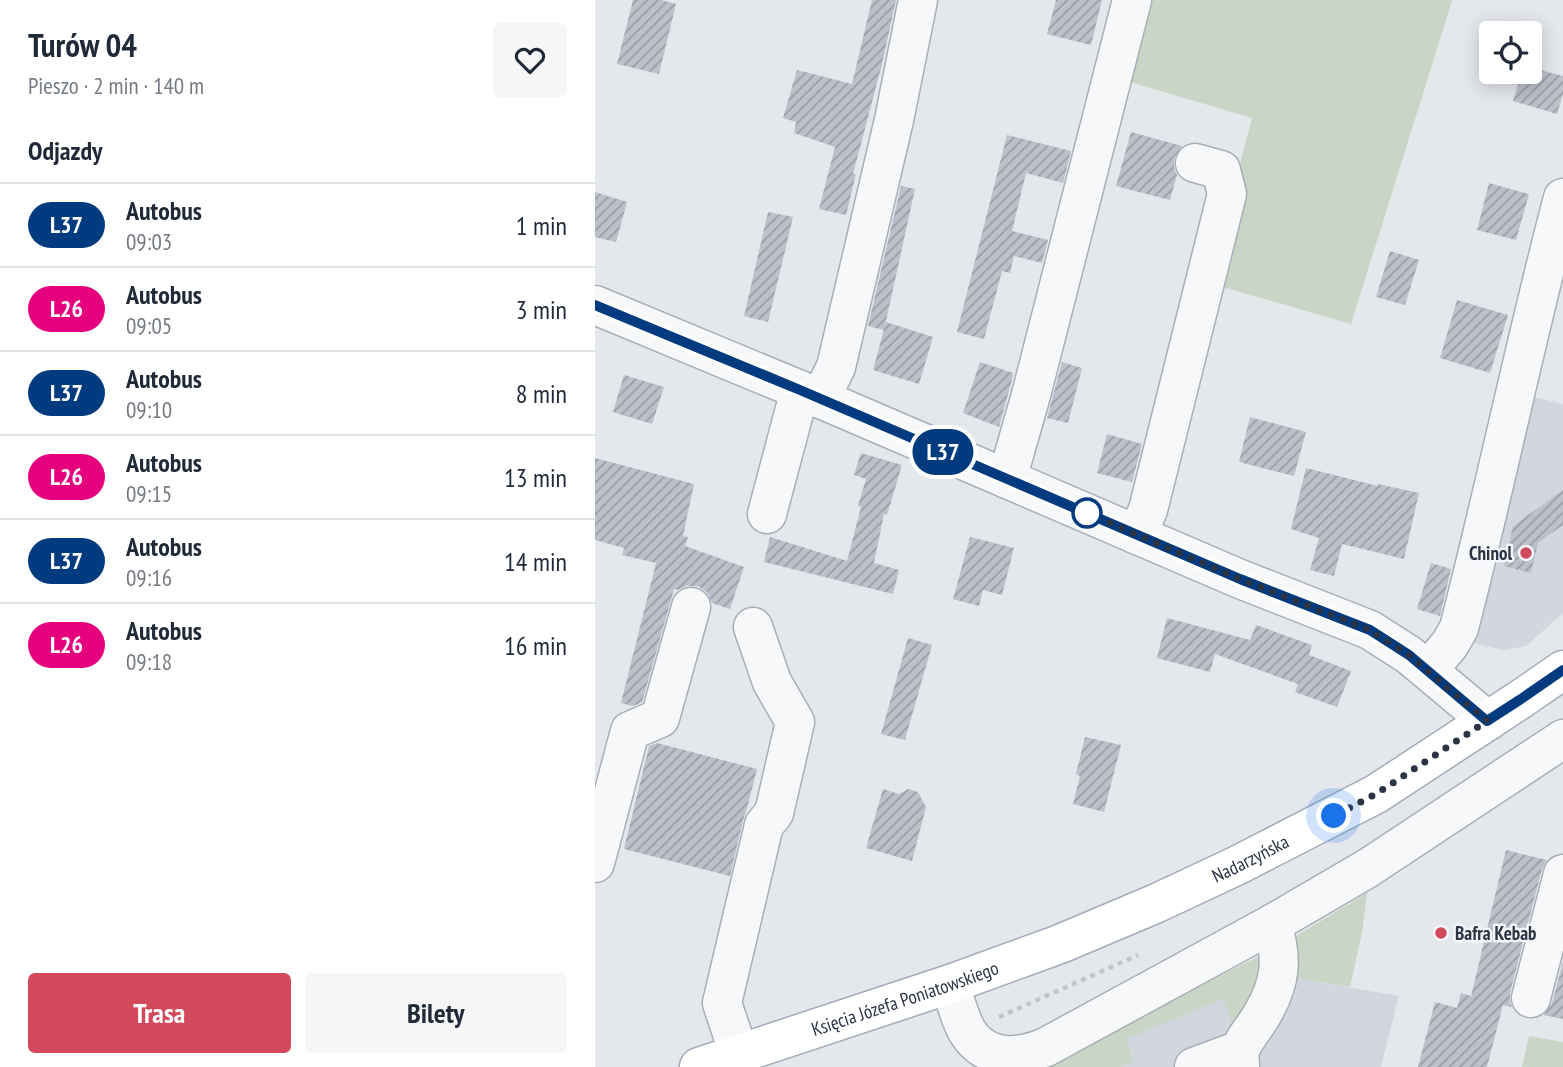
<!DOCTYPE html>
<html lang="pl">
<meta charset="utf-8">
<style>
:root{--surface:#fff;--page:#f6f6f7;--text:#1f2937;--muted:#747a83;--line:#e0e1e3;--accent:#d1495b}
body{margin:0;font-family:"PT Sans Narrow",sans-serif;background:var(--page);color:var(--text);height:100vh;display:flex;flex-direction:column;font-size:26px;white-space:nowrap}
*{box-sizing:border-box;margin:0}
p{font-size:23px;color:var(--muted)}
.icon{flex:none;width:38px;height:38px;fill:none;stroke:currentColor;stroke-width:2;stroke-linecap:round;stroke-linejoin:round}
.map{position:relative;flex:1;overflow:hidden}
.side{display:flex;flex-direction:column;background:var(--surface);width:595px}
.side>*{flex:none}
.badge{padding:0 14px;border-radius:23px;font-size:24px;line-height:46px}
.tools{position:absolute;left:884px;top:21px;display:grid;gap:14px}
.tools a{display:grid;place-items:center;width:63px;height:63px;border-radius:7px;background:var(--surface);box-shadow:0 4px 18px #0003;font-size:35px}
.you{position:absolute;width:35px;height:35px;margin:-18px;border:5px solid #fff;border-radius:50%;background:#1a73e8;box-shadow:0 0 0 10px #1a73e833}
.map>.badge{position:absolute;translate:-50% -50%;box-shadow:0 0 0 4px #fff}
h2{padding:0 28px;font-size:26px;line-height:63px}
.round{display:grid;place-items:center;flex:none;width:74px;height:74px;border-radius:7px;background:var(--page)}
.head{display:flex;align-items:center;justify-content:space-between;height:119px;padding:0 28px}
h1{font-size:33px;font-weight:600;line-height:52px}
.action{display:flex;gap:14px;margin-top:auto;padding:14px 28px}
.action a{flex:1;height:80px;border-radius:7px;background:var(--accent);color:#fff;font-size:28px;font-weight:600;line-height:80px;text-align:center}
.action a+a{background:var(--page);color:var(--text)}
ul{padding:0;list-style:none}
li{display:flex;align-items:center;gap:21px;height:84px;padding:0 28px;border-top:2px solid var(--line)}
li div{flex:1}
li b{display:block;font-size:26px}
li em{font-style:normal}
li .badge{min-width:77px;font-weight:700;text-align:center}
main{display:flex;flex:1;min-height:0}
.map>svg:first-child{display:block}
.built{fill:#d2d6de}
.green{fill:#c9d6c5}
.building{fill:url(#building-hatch)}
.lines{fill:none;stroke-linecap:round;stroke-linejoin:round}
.minor-casing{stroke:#a9aeb7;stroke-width:41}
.major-casing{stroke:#a3abb8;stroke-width:41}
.path{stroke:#c2c5cb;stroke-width:4.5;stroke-dasharray:5 5;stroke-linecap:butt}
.minor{stroke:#f7f8fa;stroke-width:38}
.major{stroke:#fff;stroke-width:38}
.line-casing{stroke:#fff;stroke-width:16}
.line{stroke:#003b80;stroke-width:10}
.walk{stroke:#2b3445;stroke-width:7;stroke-dasharray:0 12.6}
.stop-dot{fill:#fff;stroke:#003b80;stroke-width:3.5}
.poi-dot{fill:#d1495b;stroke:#f4f6f9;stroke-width:2.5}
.labels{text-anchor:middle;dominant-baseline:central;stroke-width:5;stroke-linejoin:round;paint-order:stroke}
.poi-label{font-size:19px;font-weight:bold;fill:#2b3445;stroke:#f4f6f9;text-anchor:end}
.street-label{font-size:19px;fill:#2b3445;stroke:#f4f6f9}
</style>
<main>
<section class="side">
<div class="head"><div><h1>Turów 04</h1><p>Pieszo · 2 min · 140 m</p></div><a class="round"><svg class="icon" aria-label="heart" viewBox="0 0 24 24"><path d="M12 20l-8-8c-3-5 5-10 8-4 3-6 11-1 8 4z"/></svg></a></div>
<h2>Odjazdy</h2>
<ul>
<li><span class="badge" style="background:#003b80;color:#fff">L37</span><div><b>Autobus</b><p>09:03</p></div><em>1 min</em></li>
<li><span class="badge" style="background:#e6007e;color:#fff">L26</span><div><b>Autobus</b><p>09:05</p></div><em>3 min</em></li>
<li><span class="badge" style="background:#003b80;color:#fff">L37</span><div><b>Autobus</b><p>09:10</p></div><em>8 min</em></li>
<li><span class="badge" style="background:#e6007e;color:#fff">L26</span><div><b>Autobus</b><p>09:15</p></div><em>13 min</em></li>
<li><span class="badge" style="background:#003b80;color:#fff">L37</span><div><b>Autobus</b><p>09:16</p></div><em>14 min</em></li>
<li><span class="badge" style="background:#e6007e;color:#fff">L26</span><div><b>Autobus</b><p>09:18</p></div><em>16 min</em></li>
</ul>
<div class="action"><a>Trasa</a><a>Bilety</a></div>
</section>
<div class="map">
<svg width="968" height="1067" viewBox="0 0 968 1067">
<defs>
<pattern id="building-hatch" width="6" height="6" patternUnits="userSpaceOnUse" patternTransform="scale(1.75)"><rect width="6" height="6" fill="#bbc0ca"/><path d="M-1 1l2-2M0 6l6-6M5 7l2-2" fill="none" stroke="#989da6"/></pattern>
</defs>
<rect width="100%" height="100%" fill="#e4e7ec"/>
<g class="built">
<polygon points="931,395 968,404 968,613 931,646 908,650 869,641"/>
<polygon points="701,936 701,978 804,996 786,1067 443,1067 675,951"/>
</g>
<g class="green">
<polygon points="547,0 855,0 857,1 756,324 614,283 657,118 525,79"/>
<polygon points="772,893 767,933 755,987 701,978 702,964 701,936"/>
<polygon points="675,951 675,959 644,1018 637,1022 628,999 531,1039 539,1061 525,1067 443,1067"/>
<polygon points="934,1036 968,1042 968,1067 927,1067"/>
</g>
<g class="building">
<polygon points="38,0 67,0 81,4 64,74 22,64"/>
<polygon points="277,0 301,0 287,64 258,174 261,174 251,215 224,209 240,147 199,133 201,122 188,118 202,70 257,84"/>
<polygon points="461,0 507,0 496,45 452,34"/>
<polygon points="934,67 968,76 968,94 962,114 918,101 927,72 934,72"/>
<polygon points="536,132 587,146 579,158 579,168 582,175 575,200 521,186"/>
<polygon points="412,135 476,151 468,183 431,173 417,231 453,240 447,263 419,256 415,273 407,271 389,339 362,332"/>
<polygon points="894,183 934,194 921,240 882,230"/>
<polygon points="306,186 320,189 289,330 273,326"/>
<polygon points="0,192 32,202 21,242 0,237"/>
<polygon points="173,212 198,217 173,322 149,316"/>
<polygon points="795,251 824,260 810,305 781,297"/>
<polygon points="862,300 913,315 895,373 845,358"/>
<polygon points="291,322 338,337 324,384 278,370"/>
<polygon points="385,362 418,373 418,376 404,427 368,413"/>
<polygon points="467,362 487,368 473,423 452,418"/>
<polygon points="29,375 69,387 57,424 18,412"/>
<polygon points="655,417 711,432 699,476 644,462"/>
<polygon points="512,434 547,444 537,482 502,473"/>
<polygon points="266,453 307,465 292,515 289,514 279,563 304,570 298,594 169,562 175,537 252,561 266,507 263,506 271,479 259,475"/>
<polygon points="0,458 99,484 88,536 93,537 90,546 149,567 135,609 117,603 112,592 103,586 91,586 82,590 79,589 47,702 38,706 26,703 61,563 27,555 29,548 0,540"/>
<polygon points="711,468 783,486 783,484 824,493 809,559 747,544 739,576 715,570 724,538 696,529"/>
<polygon points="968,490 968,525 943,543 936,573 909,566 918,526"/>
<polygon points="375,537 419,548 407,595 388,590 384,606 358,599"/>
<polygon points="836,563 856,569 845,616 822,609"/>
<polygon points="572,618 655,640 661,625 717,645 714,655 756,671 742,707 700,692 703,684 620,654 615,672 562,658"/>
<polygon points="313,638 337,645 310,740 286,734"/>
<polygon points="490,737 526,745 509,812 478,804 485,776 481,774"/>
<polygon points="62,743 162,769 151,812 148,820 135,876 29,849 54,746"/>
<polygon points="288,789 304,794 313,789 323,792 331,807 317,861 271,848"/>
<polygon points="911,850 952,860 947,869 915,993 915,1003 917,1007 908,1005 892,1067 823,1067 840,1002 862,1008 866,993 876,996"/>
<polygon points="968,962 968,1019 949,1015 957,1003"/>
</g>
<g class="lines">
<defs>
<g id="minor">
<polyline points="0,305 205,390 645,579 775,630 814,655 893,721"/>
<polyline points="225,399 241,367 299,120 323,0"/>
<polyline points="412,479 436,395 537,0"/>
<polyline points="172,514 205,390"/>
<polyline points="542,535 553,510 632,194 626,170 600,163"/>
<path d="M833,670L855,644L864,628C901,485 930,341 968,198"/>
<polyline points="0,863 35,731 65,718 96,607"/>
<path d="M355,984C360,999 364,1017 372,1031C390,1061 422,1059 451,1047L677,924L773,868L968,739"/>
<polyline points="936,998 968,874"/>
<polyline points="144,1054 127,1003 169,825 179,813 200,722 177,682 158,627"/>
<polyline points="599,1067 645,1050"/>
<path d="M645,1067C645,1062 644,1055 645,1051C647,1041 663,1023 668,1013C686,982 688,958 677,924"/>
</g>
<g id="major">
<path id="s1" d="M104,1067L355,984L465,944L562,903L643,865L781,794L926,699L968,670"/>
</g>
</defs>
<use href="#minor" class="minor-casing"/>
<use href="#major" class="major-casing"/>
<polyline class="path" points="404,1017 543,955"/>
<use href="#minor" class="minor"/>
<use href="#major" class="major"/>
</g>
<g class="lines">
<defs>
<polyline id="line" points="0,305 205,390 645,579 775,630 814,655 892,721 926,699 968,670"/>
</defs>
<use href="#line" class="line-casing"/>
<use href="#line" class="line"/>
<polyline class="walk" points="492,513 645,579 775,630 814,655 892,721 781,794 739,816"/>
</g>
<circle class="stop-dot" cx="492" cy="513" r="14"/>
<g class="poi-dot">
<circle cx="931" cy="553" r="7"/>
<circle cx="846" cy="933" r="7"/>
</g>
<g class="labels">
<g class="poi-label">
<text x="917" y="553">Chinol</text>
<text x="860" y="933" text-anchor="start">Bafra Kebab</text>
</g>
<g class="street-label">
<text stroke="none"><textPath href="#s1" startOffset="590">Nadarzyńska</textPath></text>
<text stroke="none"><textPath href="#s1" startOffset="217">Księcia Józefa Poniatowskiego</textPath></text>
</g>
</g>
</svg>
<div class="tools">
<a><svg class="icon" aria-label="locate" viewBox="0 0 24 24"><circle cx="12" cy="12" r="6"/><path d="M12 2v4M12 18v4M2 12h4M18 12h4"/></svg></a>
</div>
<div class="you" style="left:739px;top:816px"></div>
<b class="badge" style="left:348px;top:452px;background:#003b80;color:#fff">L37</b>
</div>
</main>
